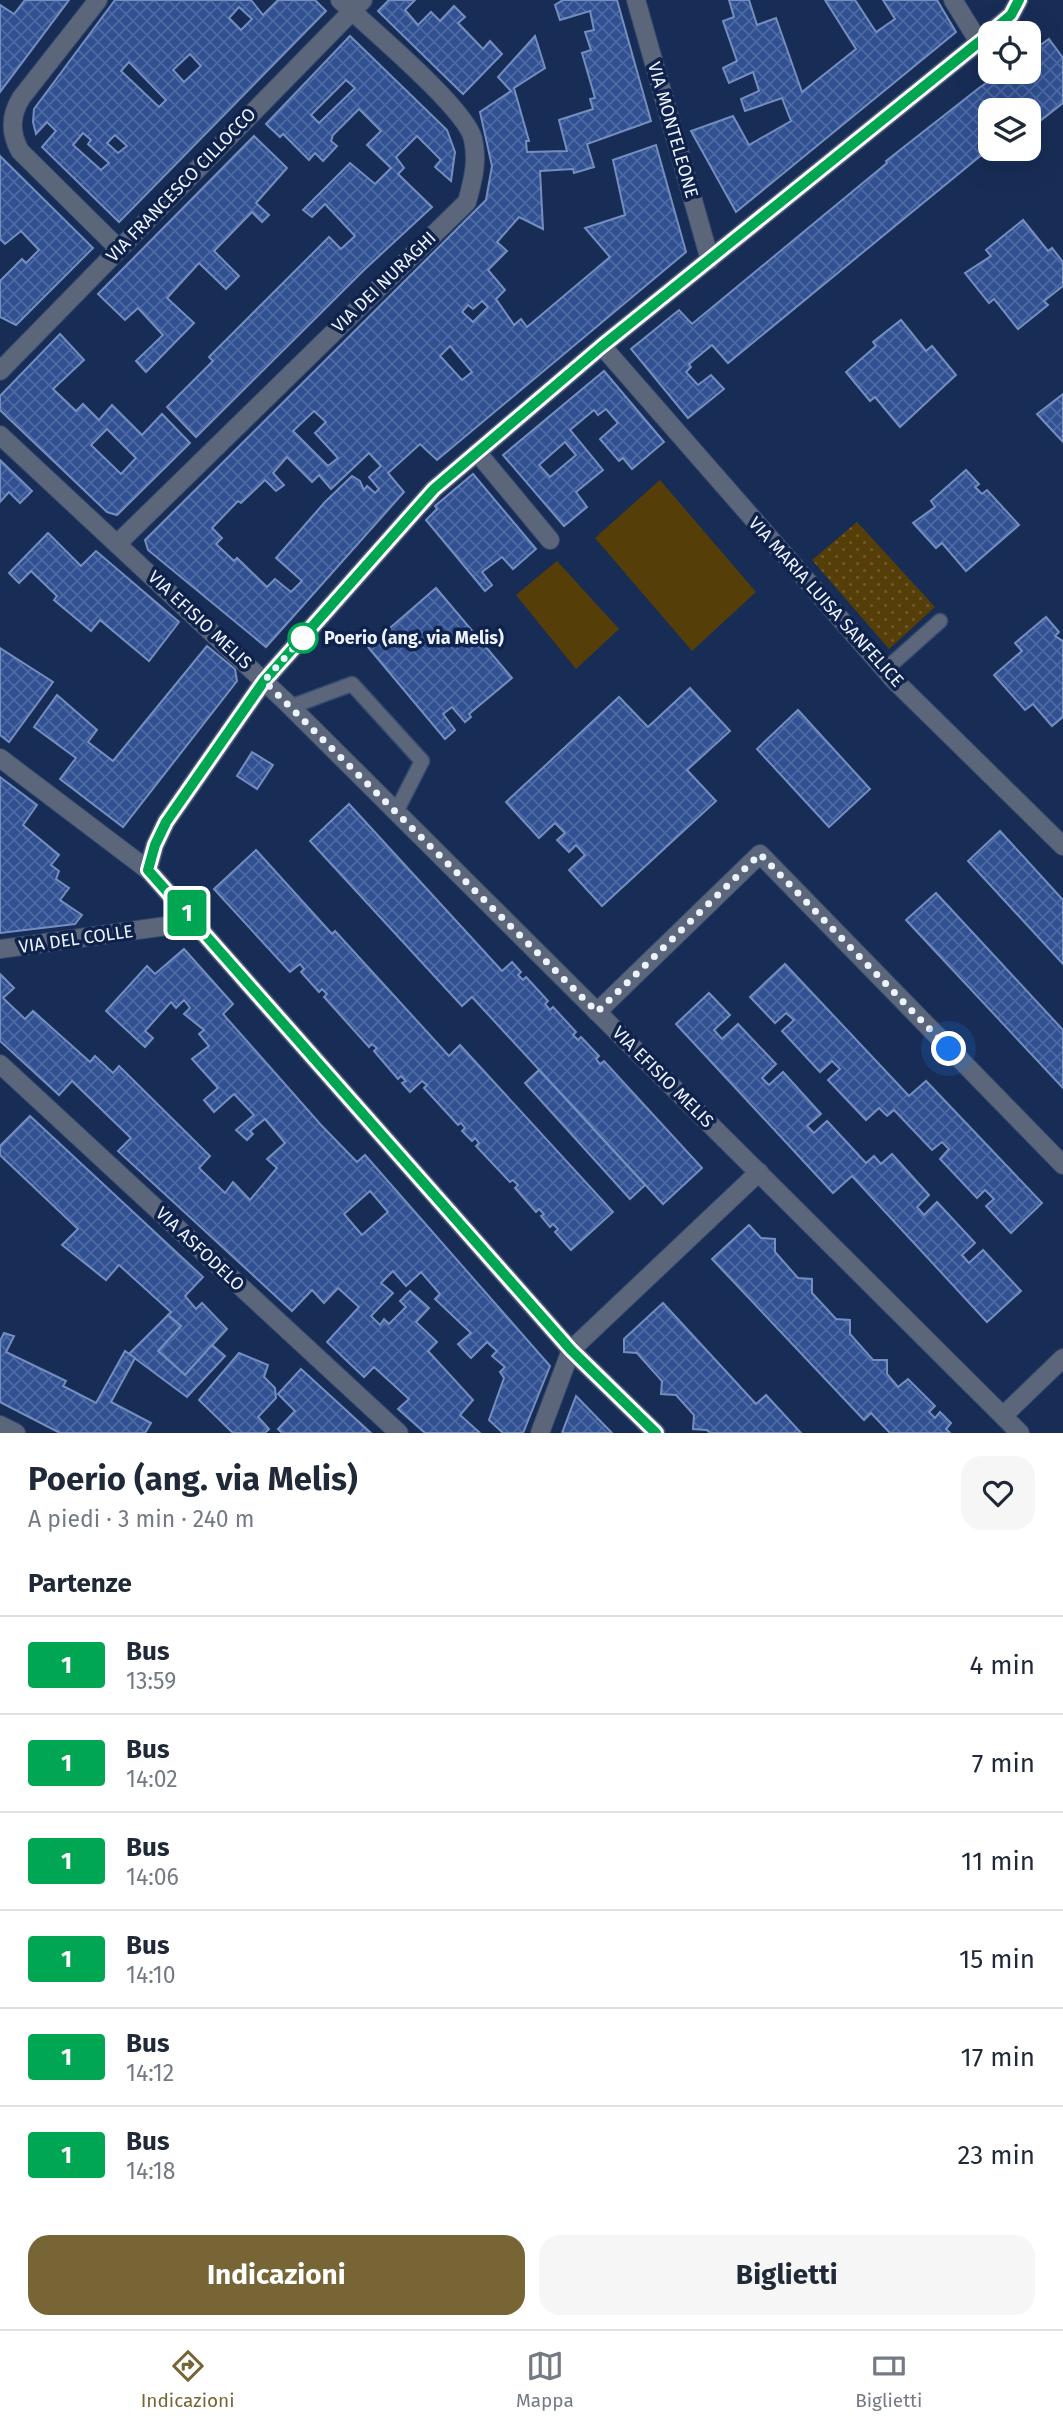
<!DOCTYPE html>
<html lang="it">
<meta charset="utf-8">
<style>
:root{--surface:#fff;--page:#f6f6f7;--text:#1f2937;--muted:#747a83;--line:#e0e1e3;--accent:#786536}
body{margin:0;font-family:"Fira Sans",sans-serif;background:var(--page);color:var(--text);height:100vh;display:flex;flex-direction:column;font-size:26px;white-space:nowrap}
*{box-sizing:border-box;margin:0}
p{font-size:23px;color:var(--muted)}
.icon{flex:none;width:38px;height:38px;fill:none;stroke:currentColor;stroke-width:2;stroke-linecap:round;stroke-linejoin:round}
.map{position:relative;height:1433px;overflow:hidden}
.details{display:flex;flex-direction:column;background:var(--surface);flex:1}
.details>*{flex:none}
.badge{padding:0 14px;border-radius:5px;font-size:24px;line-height:46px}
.controls{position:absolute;left:978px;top:21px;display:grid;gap:14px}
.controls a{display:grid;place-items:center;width:63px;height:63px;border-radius:14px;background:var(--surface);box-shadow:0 7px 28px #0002;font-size:35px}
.you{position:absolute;width:35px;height:35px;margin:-18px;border:5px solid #fff;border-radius:50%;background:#1a73e8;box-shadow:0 0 0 10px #1a73e833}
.map>.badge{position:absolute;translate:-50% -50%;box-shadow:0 0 0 4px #fff}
h2{padding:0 28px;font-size:26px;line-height:63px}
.round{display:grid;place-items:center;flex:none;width:74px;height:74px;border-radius:21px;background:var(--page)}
.summary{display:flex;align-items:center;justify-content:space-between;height:119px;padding:0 28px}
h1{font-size:33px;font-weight:700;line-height:52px}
.button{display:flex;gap:14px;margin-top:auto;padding:14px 28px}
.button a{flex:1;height:80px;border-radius:21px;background:var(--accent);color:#fff;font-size:28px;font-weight:700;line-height:80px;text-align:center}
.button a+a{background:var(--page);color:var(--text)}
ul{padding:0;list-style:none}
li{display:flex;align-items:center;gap:21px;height:98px;padding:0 28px;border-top:2px solid var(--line)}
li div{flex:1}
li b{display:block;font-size:26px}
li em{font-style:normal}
li .badge{min-width:77px;font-weight:700;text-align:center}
.tab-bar{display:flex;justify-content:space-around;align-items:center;height:98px;border-top:2px solid var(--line);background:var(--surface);font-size:19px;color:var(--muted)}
.tab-bar a{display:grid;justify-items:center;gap:4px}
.tab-bar .on{color:var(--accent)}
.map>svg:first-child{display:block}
.green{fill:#553e07}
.park{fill:url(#park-dots)}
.building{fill:url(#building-cross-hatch);stroke:#748ec0;stroke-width:2;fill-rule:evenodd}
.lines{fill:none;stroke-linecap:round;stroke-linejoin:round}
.service-casing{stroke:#36496e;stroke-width:17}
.minor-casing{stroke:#36496e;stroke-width:20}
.service{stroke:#5b667b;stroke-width:14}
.minor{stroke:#5b667b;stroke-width:18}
.line-casing{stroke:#fff;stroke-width:16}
.line{stroke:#00a651;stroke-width:10}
.walk{stroke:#edf3fe;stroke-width:7;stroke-dasharray:0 12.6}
.stop-dot{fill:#fff;stroke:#00a651;stroke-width:3.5}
.labels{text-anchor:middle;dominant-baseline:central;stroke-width:7;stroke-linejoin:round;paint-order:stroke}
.street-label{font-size:18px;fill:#edf3fe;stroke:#0f224b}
.stop-label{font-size:18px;font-weight:bold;fill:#edf3fe;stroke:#0f224b;text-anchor:start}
</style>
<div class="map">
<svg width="1063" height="1433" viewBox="0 0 1063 1433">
<defs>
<pattern id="park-dots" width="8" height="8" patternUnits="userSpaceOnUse" patternTransform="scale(1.75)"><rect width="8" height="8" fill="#553e07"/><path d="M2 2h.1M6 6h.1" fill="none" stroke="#6e5a2c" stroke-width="1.8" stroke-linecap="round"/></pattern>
<pattern id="building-cross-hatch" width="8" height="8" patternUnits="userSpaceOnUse" patternTransform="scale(1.75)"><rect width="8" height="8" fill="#305092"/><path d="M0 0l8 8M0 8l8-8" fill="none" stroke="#4e6aa2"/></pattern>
</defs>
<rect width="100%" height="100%" fill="#182d56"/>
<g class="green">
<polygon points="660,480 756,592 692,651 595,538"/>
<polygon points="557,561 619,629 576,669 516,595"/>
</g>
<polygon class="park" points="857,522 935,607 889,649 812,560"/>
<g class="building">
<polygon points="25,0 69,0 0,92 0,5 14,14"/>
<path d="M115,0H251L263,15L278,0H315L326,11L119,222L42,147L56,131L47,122L36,134L33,122L34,109ZM239,7L252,19L241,30L229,18ZM190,54L201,66L184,82L173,70ZM129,62L166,100L159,107L121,71ZM83,133L91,140L88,144L109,163L101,170L73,145ZM115,135L127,146L118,153L107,143Z"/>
<polygon points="389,0 415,0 405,10 418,25 431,12 440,21 454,6 465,17 458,23 483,49 490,41 502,54 463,94 378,11"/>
<path d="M563,0H617L651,121L587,144L594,167L574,173L573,169L540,171L543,229L519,217L497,242L507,251L488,270L505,290L496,299L514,325L521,319L527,327L610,257L585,228L625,215L613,160L656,145L686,252L437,460L420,444L388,473L404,492L266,647L148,550L145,540L486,200L492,166L480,112L511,91L498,77L535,36L545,68L514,88L529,141H526L527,152L567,151L559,120L593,109L590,99L595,98L582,53L591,50L585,32L594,30L590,11L560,20L555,5ZM482,301L488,307L473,322L462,312L468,305L473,309ZM450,346L472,372L462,380L440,356ZM314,411L326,422L315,433L338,458L328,466L293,431ZM369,453L381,466L369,477L379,489L375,493L367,486L364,490L360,481L352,476L325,502L276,558L302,581L291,592L275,579L267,587L237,558L234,561L216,544L222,538L212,528L238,501L241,503L265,480L276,491L284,485L273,473L287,457L312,482L319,475L331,489Z"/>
<polygon points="729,0 749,0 757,25 776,18 802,92 856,49 825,0 855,0 876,32 895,19 883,0 937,0 956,32 736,212 691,131 733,116 749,145 791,121 782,98 745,111 741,99 759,91 753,72 729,83 723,68 737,61 723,21 734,17"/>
<path d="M350,36L447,130L455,152L451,181L435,167L441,160L417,136L396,157L404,168L398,174L432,207L364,270L196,437L167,407L213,361L209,357L329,237L341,249L355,236L325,204L312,217L303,210L350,163L375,184L391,168L367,145L381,131L359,109L333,135L331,141L337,146L323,161L315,153L309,160L283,134L280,137L266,124ZM346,80L355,88L319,123L311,115Z"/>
<polygon points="1049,39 1063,58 1063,103 1031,128 1029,110 990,110 990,148 728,363 712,345 689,364 691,367 686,372 698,385 711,375 724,389 688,418 631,349 679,310 692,324 887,163 886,161 979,88 1002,72 1029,72 1029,53"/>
<polygon points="254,136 287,168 256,203 269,215 262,222 252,212 214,251 239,276 226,289 199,263 167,298 194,323 146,372 136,361 163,335 138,308 125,320 98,294"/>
<polygon points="0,156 93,248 16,325 0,317 0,281 22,259 26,263 39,250 21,231 5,244 0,239"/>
<polygon points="1023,220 1048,251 1052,248 1063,262 1063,286 1044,301 1048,305 1018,329 994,299 989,303 965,273 991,256 986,250"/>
<polygon points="901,320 926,351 932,346 956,375 900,427 875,397 870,401 846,372 876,346 873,342"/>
<path d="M60,334L84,360L53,389L76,411L83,404L99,420L112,405L142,435L162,414L190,443L117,515L107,512L0,410V396ZM107,429L136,458L121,474L91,445Z"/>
<path d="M604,371L664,442L632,469L623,458L619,461L600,439L618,423L606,409L598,415L594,410L570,430L603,470L576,492L587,507L564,526L503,455ZM565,442L576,455L550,477L539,465Z"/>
<polygon points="1063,394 1063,442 1037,414"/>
<polygon points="0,460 32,491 20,503 9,492 0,502"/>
<polygon points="966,470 979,484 975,487 982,494 987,490 1019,525 966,571 942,543 936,548 913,523 935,507 931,501"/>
<polygon points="473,474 536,549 513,569 502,557 482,572 492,585 485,591 426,520 437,509 435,506"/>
<polygon points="48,533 81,566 96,551 179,622 149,661 100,620 91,631 54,600 57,596 31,571 19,583 9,573"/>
<polygon points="436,588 512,678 469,714 471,717 465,722 452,707 443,714 455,730 445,739 368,647"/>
<polygon points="1046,617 1059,632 1055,636 1063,641 1063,717 1052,726 1033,704 1025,710 994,675 1022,651 1015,643"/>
<polygon points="207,646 235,669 237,681 123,827 60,779 76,758 34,727 57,695 97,730 88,742 113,761"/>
<polygon points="0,648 53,682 9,742 0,735"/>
<polygon points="690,688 730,731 687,770 716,801 602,906 569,870 585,855 576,845 569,852 557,840 565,833 555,823 539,838 506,802 619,697 648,727"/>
<polygon points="798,710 870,789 829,827 757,749"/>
<polygon points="252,752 273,765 257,789 237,776"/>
<polygon points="0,777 37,805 23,825 59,855 51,865 59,871 56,879 69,888 60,900 82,915 75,924 0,933"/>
<polygon points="349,804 502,971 512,962 521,972 518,975 523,980 526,977 548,1001 545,1004 550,1010 553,1007 576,1032 573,1035 578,1040 581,1037 599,1056 596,1059 600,1064 604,1061 702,1168 663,1204 472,997 462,1006 310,841"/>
<polygon points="1000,831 1063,900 1063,964 968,861"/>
<polygon points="256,850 332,934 335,931 449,1056 460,1045 613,1212 571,1250 555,1232 558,1229 553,1224 550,1227 541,1216 544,1214 539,1209 536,1212 515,1188 518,1185 513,1180 510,1182 476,1146 479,1143 475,1138 472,1141 462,1131 465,1128 461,1123 458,1125 424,1088 427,1085 422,1081 410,1092 402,1083 406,1081 401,1076 398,1079 374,1051 377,1048 372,1044 369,1047 324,997 327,994 322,989 319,992 301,972 304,969 300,964 290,972 214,889"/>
<polygon points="936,893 1063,1030 1063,1088 906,920"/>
<path d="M184,949L233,1004L223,1014L321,1125L357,1162L365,1155L550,1366L523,1433H503L489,1420L504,1378L500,1372L505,1367L492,1356L497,1351L487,1342L471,1358L458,1344L471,1333L435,1299L440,1294L421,1272L406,1286L393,1271L381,1283L393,1293L371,1316L380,1325L384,1319L389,1324L406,1307L400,1301L410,1291L429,1308L416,1322L437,1342L428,1351L473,1400L460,1415L480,1433H425L398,1409L409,1399L374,1367L364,1377L327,1342L359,1307L338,1288L324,1303L312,1290L292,1311L118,1151L131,1138L72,1081L59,1095L0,1041V974L14,988L3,998L25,1019L33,1011L90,1062L95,1056L113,1073L119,1066L210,1156L199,1168L225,1193L233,1182L250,1200L277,1168L267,1159L285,1143L265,1119L250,1131L253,1134L247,1140L236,1130L254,1115L234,1094L214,1112L204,1100L218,1088L192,1059L209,1046L199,1034L204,1030L184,1014L190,1008L184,1000L176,1008L171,1002L145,1031L153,1038L145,1047L106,1011L147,966L155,974ZM370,1191L388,1212L362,1235L344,1214Z"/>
<polygon points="785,964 909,1096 926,1081 1042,1203 1011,1233 986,1206 994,1199 985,1190 977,1198 940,1159 949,1149 942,1142 932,1150 894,1110 887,1116 879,1108 866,1120 828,1080 840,1069 832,1061 820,1072 782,1031 794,1020 786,1013 775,1023 750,997"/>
<polygon points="709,993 730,1015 714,1030 722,1039 738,1024 776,1064 762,1078 769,1085 783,1072 821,1114 807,1126 814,1133 827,1121 866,1163 874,1156 881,1164 892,1154 929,1195 917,1207 924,1215 937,1202 975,1243 962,1255 969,1263 983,1250 1021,1291 987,1322 852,1176 833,1193 676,1024"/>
<polygon points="539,1070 645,1185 630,1199 525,1083"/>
<polygon points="30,1116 203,1277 185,1296 196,1309 202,1303 227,1329 185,1375 158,1351 181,1326 168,1315 171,1312 119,1265 106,1280 62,1245 78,1229 0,1155 0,1146"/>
<polygon points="749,1225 761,1238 775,1239 775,1252 798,1278 812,1279 812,1293 836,1319 850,1320 850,1334 873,1360 887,1360 887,1374 898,1387 908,1379 935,1406 929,1412 935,1418 940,1412 951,1423 946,1429 950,1433 890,1433 871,1413 864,1420 712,1259"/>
<polygon points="663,1303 756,1404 766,1395 801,1433 710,1433 707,1430 693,1429 694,1415 676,1395 661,1394 662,1381 637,1353 624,1352 624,1339"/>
<polygon points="168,1315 181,1326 158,1351 185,1375 212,1345 225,1356 187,1397 129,1354"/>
<polygon points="4,1333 14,1336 6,1352 66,1381 63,1386 96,1403 125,1351 135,1358 111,1402 151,1423 145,1433 60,1433 0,1402 0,1341"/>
<polygon points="239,1353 268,1365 264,1377 275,1388 276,1398 258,1417 269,1429 265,1433 233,1433 199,1400"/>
<polygon points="301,1369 371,1433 282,1433 278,1429 295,1411 278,1394"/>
<polygon points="576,1396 612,1433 562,1433"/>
</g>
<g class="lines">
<defs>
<g id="service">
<polyline points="885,670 940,621"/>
<polyline points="290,707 352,684 422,761 396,812"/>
</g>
<g id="minor">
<path d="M98,0L21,98C10,116 10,133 20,151L118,248"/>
<polyline points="636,0 710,260"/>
<polyline points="953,0 979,42"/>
<polyline points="602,346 893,679 1063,846"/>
<polyline points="0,371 363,0"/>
<polyline points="0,435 285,701 1020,1433"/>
<polyline points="477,452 550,540"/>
<path d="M117,544L467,202C473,180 478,161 473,139C466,108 367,26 340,0"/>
<polyline points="0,758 148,870 571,1350 656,1433"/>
<polyline points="148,870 155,845 166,822 264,681 434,489 602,346 979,42 1011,15 1019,0"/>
<polyline points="0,949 195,922"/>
<polyline points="597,1012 760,854 1063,1165"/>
<polyline points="0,1064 399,1433"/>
<polyline points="1004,1415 1063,1358"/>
<polyline points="0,1425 16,1433"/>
<polyline points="540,1433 571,1350 759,1172"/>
</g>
</defs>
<use href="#service" class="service-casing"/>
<use href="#minor" class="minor-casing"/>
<use href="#service" class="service"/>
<use href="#minor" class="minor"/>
</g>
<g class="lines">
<defs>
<polyline id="line" points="656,1433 571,1350 148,870 155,845 166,822 264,681 434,489 602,346 979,42 1011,15 1019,0"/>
</defs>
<use href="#line" class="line-casing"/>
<use href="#line" class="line"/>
<polyline class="walk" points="303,638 306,634 264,681 597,1012 760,854 949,1049"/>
</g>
<circle class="stop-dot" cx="303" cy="638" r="14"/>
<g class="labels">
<g class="street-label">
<text transform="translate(673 130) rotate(74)">VIA MONTELEONE</text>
<text transform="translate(181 185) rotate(-46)">VIA FRANCESCO CILLOCCO</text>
<text transform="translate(384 282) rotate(-44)">VIA DEI NURAGHI</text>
<text transform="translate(826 602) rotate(48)">VIA MARIA LUISA SANFELICE</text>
<text transform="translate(200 620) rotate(43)">VIA EFISIO MELIS</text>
<text transform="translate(76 939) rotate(-8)">VIA DEL COLLE</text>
<text transform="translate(663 1077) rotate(45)">VIA EFISIO MELIS</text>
<text transform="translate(200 1249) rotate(43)">VIA ASFODELO</text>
</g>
<g class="stop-label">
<text x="324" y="638">Poerio (ang. via Melis)</text>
</g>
</g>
</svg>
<div class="controls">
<a><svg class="icon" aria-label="locate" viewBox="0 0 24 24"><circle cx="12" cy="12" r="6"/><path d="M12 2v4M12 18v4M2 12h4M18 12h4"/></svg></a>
<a><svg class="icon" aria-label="layers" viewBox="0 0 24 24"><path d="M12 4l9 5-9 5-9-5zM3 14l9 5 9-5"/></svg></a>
</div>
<div class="you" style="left:949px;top:1049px"></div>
<b class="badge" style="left:187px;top:913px;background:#00a651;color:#fff">1</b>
</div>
<section class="details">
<div class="summary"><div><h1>Poerio (ang. via Melis)</h1><p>A piedi · 3 min · 240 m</p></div><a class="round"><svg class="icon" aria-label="heart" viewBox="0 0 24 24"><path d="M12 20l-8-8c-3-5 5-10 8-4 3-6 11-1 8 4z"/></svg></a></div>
<h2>Partenze</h2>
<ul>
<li><span class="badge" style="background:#00a651;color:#fff">1</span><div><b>Bus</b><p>13:59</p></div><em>4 min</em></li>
<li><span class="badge" style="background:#00a651;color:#fff">1</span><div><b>Bus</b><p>14:02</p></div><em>7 min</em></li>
<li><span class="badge" style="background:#00a651;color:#fff">1</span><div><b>Bus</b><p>14:06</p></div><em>11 min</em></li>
<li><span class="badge" style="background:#00a651;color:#fff">1</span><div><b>Bus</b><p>14:10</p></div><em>15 min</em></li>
<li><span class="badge" style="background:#00a651;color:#fff">1</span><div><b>Bus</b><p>14:12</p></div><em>17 min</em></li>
<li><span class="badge" style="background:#00a651;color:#fff">1</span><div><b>Bus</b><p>14:18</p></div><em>23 min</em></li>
</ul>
<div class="button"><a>Indicazioni</a><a>Biglietti</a></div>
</section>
<nav class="tab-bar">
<a class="on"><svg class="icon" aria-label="directions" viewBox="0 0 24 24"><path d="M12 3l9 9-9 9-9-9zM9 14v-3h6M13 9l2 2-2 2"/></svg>Indicazioni</a>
<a><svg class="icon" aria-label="map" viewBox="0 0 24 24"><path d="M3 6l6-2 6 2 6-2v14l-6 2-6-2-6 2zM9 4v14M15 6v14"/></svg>Mappa</a>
<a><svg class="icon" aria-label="tickets" viewBox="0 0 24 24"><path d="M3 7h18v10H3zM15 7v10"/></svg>Biglietti</a>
</nav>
